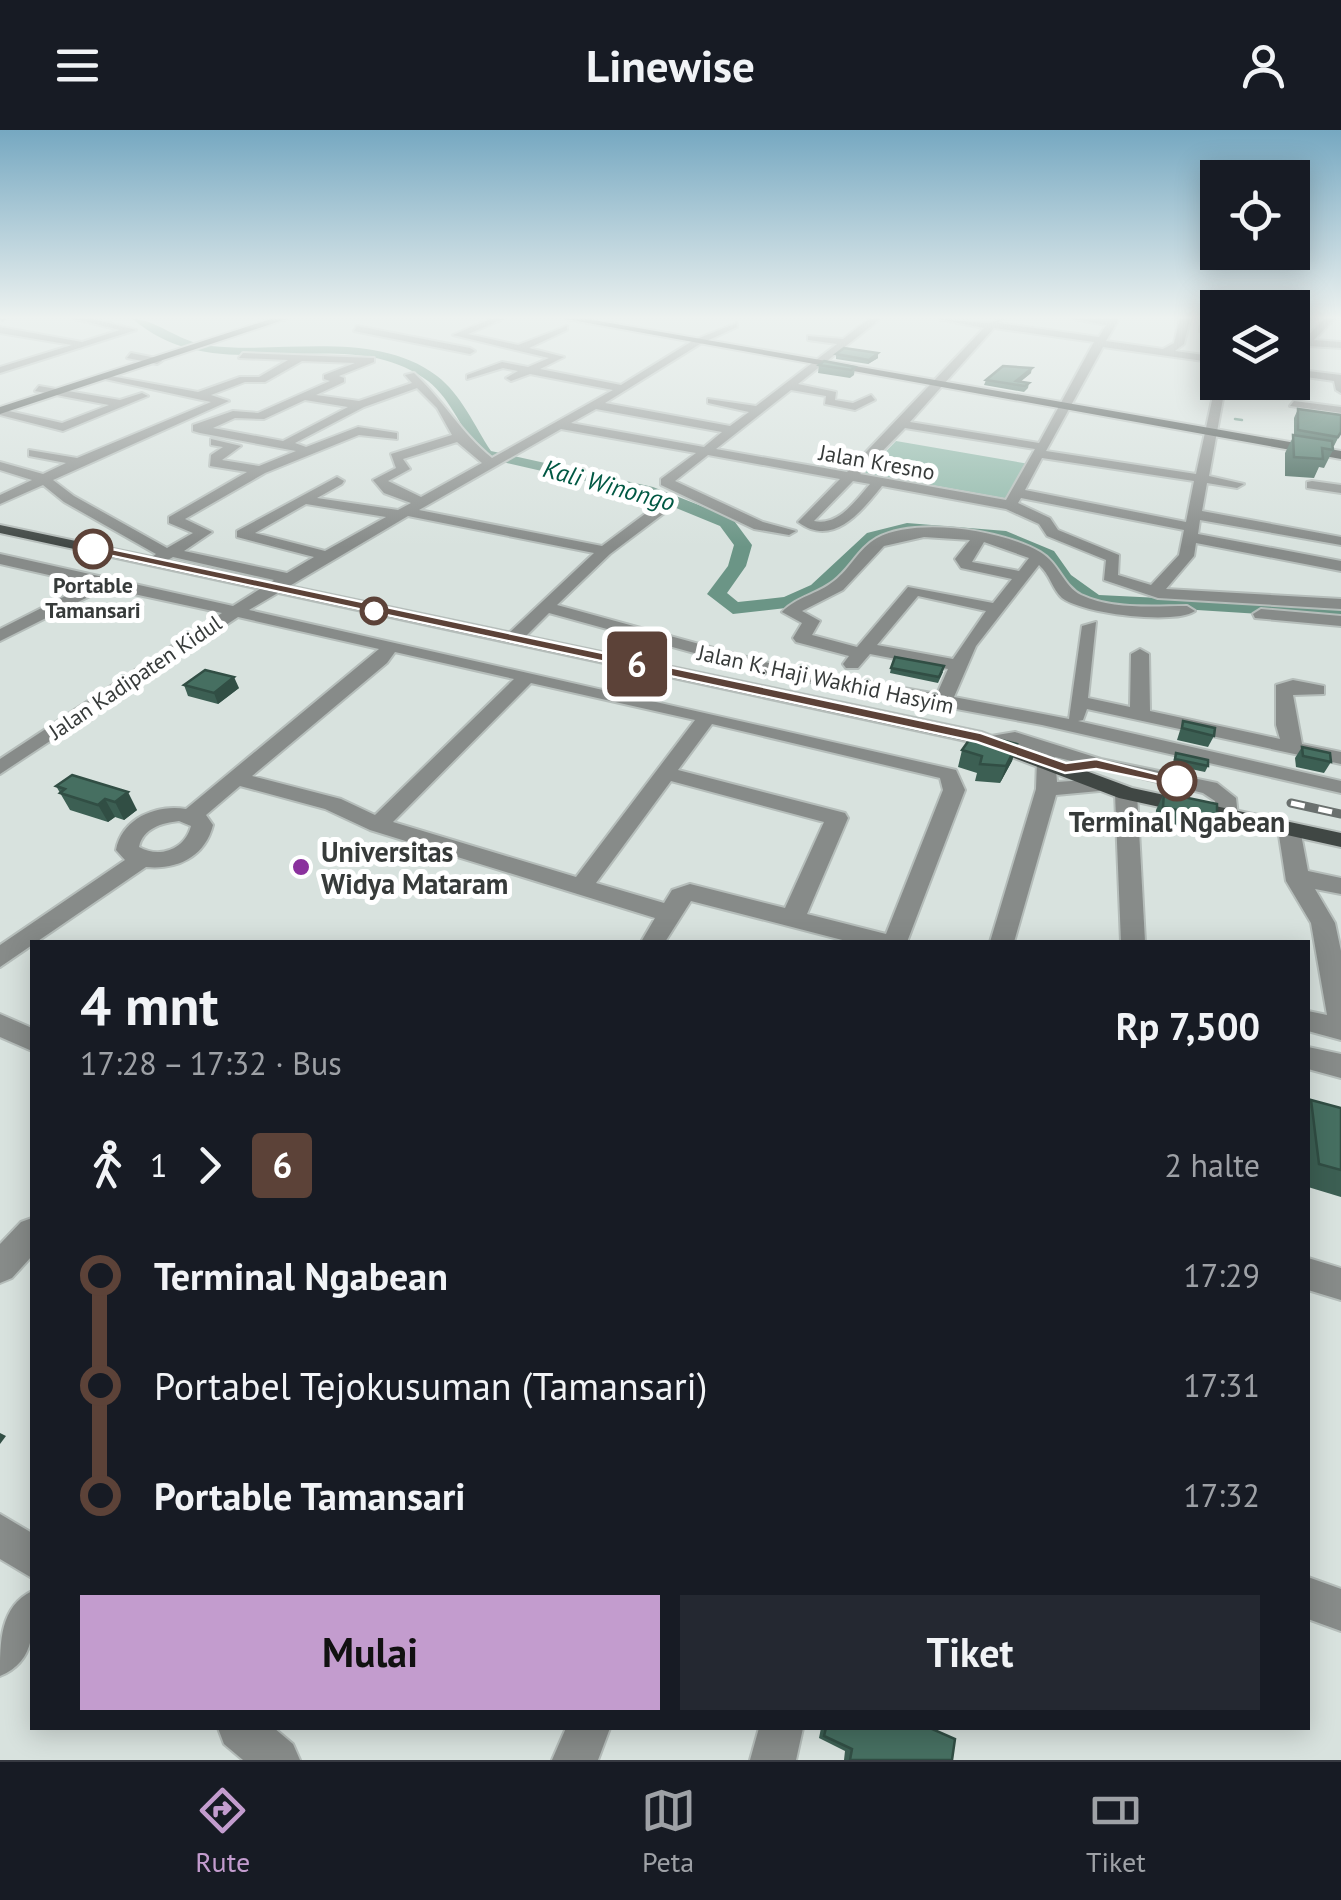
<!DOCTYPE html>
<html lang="id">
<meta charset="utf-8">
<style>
:root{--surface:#171b24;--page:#242831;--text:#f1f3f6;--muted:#9ea1a6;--line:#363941;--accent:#c39cce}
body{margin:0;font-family:"PT Sans",sans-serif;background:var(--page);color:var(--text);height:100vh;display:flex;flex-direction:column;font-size:38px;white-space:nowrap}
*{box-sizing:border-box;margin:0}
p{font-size:32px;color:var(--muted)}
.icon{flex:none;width:55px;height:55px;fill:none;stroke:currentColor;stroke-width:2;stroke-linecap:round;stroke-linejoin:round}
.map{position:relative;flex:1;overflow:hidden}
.sheet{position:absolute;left:30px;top:810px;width:1280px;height:790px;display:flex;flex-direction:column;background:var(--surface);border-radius:0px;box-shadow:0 5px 25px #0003}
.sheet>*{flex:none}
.badge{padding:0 20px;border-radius:8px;font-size:35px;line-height:65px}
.tools{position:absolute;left:1200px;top:30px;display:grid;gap:20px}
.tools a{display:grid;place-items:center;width:110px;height:110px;border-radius:0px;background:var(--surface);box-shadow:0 5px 25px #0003;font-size:50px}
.map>.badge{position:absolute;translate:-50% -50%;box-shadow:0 0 0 5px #fff}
.legs{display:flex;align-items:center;gap:15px;height:110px;padding:0 50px;font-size:32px}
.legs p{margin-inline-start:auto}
.summary{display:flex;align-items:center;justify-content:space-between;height:170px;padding:0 50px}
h1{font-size:55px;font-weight:800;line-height:75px}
.primary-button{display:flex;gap:20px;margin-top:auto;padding:20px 50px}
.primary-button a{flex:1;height:115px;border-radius:0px;background:var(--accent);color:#111;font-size:40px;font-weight:800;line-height:115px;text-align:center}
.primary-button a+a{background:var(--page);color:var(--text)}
ul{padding:0 50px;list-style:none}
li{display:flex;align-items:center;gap:35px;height:110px;font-size:38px}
li i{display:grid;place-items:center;width:15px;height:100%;margin:0 12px;background:currentColor}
li i::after{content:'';width:25px;height:25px;margin:-12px;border:8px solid;border-radius:50%;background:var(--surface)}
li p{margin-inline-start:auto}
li:first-child i{background:linear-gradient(#0000 50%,currentColor 0)}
li:last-child i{background:linear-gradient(currentColor 50%,#0000 0)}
header{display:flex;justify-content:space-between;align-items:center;height:130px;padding:0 50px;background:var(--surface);font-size:45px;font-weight:800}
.dock{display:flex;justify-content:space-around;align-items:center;height:140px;border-top:2px solid var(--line);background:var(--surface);font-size:28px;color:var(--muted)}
.dock a{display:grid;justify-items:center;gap:5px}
.dock .selected{color:var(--accent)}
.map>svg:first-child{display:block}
.green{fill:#8eb7a8}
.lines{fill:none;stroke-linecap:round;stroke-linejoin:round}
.stream{stroke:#6b9586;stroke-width:2.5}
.river{fill:#6b9586;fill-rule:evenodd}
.minor-casing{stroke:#b5bdba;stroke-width:4}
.major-casing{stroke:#b5bdba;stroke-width:4}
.minor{fill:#878b89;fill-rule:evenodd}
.major{fill:#404744;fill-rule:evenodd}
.rail-casing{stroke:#6a706e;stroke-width:9}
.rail{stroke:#fff;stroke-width:5;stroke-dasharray:14;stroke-linecap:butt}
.wall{fill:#3c5f53}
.shaded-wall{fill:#314e44}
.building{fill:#466f61;stroke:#314e44;stroke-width:2.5}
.line-1{fill:#5c4238;stroke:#fff;stroke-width:2.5}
.stop-1-dot{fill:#fff;stroke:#5c4238;stroke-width:5}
.poi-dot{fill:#8a319d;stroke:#fff;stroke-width:4}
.labels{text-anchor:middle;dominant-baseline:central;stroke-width:10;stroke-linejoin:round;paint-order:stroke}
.far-street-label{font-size:22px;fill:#373b3a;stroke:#fff}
.far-stop-label{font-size:22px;font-weight:bold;fill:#373b3a;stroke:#fff}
.far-water-label{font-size:25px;font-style:italic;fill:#005843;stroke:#fff}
.stop-label{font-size:28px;font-weight:bold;fill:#373b3a;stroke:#fff}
.poi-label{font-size:28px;font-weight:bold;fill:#373b3a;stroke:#fff;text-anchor:start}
</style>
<header><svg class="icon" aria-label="menu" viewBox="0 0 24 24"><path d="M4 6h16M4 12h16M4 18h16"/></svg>Linewise<svg class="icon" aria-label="person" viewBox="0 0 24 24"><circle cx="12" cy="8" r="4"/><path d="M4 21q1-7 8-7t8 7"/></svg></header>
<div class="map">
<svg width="1341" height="1630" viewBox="0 0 1341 1630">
<rect width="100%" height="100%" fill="#d8e2de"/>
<polygon class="green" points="896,311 1029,334 1009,369 865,343"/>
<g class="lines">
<polyline class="stream" points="1235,289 1242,290"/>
<g class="river">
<polygon points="0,189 7,189 2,192"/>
<path d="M133,189C156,189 180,213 211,216C283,224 375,199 437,246C461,264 475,297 491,321L653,357L732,388L752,415L746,436L727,463L738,472L784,467L811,455L867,403L907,393L1006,401L1054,421L1071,445L1099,465L1341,477V489L1197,480L1131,481L1093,476L1057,453L1041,429L997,410L907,403L879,411L825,463L795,477L733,484L707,464L728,436L734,415L720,396L642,364L481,327C464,303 451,269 428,251C345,188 218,264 133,189Z"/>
</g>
<defs>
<g id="minor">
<polygon points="75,189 93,189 136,200 0,243 0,237 72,215 0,203 0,197 82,212 120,200"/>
<path d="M490,189H503L468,204L518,215L567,196V200L529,218L564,227L540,239L621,255L694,210L737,193V197L700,214L605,273L730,296L749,282L708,273V269L756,276L837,214L808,210V206L843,209L869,189H880L798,254L836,262L835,270L853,273L871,265L875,270L855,280L825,274L826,266L791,260L716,319L847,342L984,198L938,189L988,193L1002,189L998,193L1099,207L1106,195L1074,189H1119L1106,211L1163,219L1174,213L1180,189H1190L1184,214L1175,221L1218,227V233L1103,217L1046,321L1196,344L1216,252H1226L1209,346L1244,354L1237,358L1207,353L1202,381L1341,407V415L1200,390L1198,404L1341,431V441L1196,413L1194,426L1166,459L1341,469V479L1158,468L1104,450L1106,430L1047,406L1039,394L1006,379L882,356C861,382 833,418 798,392L840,349L708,325L675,351L763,392L796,401L789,405L754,399L661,355V349L696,323L561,299L419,380L602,416L665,369H675V375L610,424L557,475L776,535L937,564L948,539L870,524L858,538H846L843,534L849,526L796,512L793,508L802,493L782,482C796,467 818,464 834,451C850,439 859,418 877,408C917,387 1002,400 1040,422C1059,433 1063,456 1081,465C1113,480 1153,476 1187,476L1195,481C1175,495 1083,484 1062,468C1052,459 1050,444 1039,435L976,516L954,567L1069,589L1082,496L1096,492L1088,568L1130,577L1131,524L1140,519L1149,524L1150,581L1280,609L1276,595V555L1293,550L1324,556V564L1293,565L1302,614L1341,622V634L1087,579L1083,590L1078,591L1341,651V663L1042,595L774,545L549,483L521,511H509V503L594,423L408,386L249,480L956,640L965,660L907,812H850L691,771L665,812H641L655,788L370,700L325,679L240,656L206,685L213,695C205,727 177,740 146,737L0,837V815L125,730L116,720C122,688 157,674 186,679L379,519L238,487L0,644V629L222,483L106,458L0,511V499L89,454L0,434V424L233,476L274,450L173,427L159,435H149L146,432L156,424L64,372L43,355L0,374V365L32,350L0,340V332L43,344L66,333L29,326V320L77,328L211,272L105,249V245L198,262L240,247H259L288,230L239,228L243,223L374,228V232L339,246L344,248V252L316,265L359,271L412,253L405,245L414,243C443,270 461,303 492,328L613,260L530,244L511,251L506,248L518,241L503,238L467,249V245L502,232L528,237L549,228L453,205ZM994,198L1094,212L1039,313L910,292ZM302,231L355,233L324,245V249L330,251L258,283L233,281L193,295V301L200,303L296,321L259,336L222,330L241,316L211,309V315L223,317L211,325L210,336L247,342L169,387V393L193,403L167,418L74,366L53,350L229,271L211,265L245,252H265ZM417,258L437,278L452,305L391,324L396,338L373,350L384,363L411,373L398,380L317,368L342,354L344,351L337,347L237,401V407L314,427L287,443L184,421L212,402L185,389L265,343L359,305L397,309V303L358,297L306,317L295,313L364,277ZM305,270L348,277L283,311L213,298L235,288L264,289ZM596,279L722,302L704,317L571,293ZM905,298L1035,319L1006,370L860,344ZM457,312L482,333L421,367L388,351L410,339L403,329ZM1042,328L1194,351L1186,392L1025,360ZM853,351L870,354C855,371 839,396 814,391ZM1021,368L1184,400L1179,425L1151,455L1118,445L1119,425L1058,400L1050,388L1018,373ZM306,374L386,387L325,421L255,403ZM924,407L970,410L955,429L961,438L1012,449L993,473L908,457L857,517L812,505L820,491L802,481L843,460L884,416ZM984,412L1029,428L1019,441L972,432ZM918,466L986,481L953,529L877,515ZM395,522L514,549L375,685L341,669L252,646L387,533ZM531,553L695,590L576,747L393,692ZM712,594L940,648L943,660L886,804L807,784L848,688L845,683L678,640ZM671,651L824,692L785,778L690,754L672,760L664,773L596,753ZM179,691L191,696C185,719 160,729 139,717C143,698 162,693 179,691Z"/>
<polygon points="1210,189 1218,192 1200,201 1200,197"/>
<polygon points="1324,189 1334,189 1314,210 1341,212 1341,218 1309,216 1292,231 1292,222"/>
<polygon points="357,196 470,218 475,221 470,224 354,201"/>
<polygon points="131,223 161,229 162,231 157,234 127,228"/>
<polygon points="1292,239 1341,245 1341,263 1336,260 1334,251 1292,245"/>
<polygon points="39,256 120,270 142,263 148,266 63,301 0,285 0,279 62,293 109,275 35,261"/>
<polygon points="1294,271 1341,277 1341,283 1290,276"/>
<polygon points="1312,351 1341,355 1341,363 1307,358 1307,352"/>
<polygon points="1261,479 1341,486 1341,496 1255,488 1253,484"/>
<polygon points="1015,602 1101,629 1217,653 1236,668 1238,686 1235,691 1219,691 1215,671 1203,663 1055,627 1057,652 1099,649 1109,655 1099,661 1056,665 1014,812 990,812 1036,659 1037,631 1048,625 1014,614 992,617 982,611 985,607"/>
<polygon points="1126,656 1137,663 1145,812 1121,812 1115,663"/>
<polygon points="1289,692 1300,699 1308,741 1341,748 1341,764 1315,759 1335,793 1341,821 1341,910 1308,901 1308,881 1327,885 1311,793 1286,751 1278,699"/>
<polygon points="0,884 32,898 32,921 0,907"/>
<polygon points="1308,917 1341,924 1341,948 1308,939"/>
<polygon points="32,1088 32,1126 12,1148 0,1153 0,1114 21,1092"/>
<polygon points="1308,1128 1341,1138 1341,1170 1308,1160"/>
<polygon points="0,1384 32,1403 32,1448 0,1429"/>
<polygon points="1308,1447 1341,1459 1341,1501 1308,1489"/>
<path d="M32,1461C34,1496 37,1531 0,1546C0,1511 0,1477 32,1461Z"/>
<polygon points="218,1598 274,1598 293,1614 300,1630 243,1630 224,1614"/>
<polygon points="566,1598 610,1598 598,1630 552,1630"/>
<polygon points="759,1598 803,1598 796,1630 750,1630"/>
</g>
<g id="major">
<polygon points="271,189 286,189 0,284 0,277"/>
<polygon points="566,189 587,189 1341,321 1341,329"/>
<polygon points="0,395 981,602 1132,658 1341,703 1341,717 1119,668 975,613 0,403"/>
</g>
</defs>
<use href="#minor" class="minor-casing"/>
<use href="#major" class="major-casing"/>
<use href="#minor" class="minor"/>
<use href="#major" class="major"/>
<defs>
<polyline id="rail" points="1291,673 1341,684"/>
</defs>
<use href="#rail" class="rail-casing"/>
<use href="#rail" class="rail"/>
</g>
<g class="wall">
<polygon points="878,223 878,228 868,234 836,229 836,224"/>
<polygon points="819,235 855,237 854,245 850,248 818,243"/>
<polygon points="1031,243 1020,252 1029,253 1028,258 1024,262 984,255 986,250"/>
<polygon points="1298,279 1341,302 1334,316 1332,316 1333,320 1324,338 1319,337 1314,348 1285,346 1285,323 1294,305 1294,288"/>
<polygon points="891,538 943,542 938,553 890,543"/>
<polygon points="184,555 239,558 218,574 188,566"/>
<polygon points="1183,591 1214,606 1208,617 1177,610"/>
<polygon points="1017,614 1012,631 1000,653 975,651 977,643 958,637 962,620"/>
<polygon points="1302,617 1331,632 1324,643 1296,637 1295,628"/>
<polygon points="1176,623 1208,636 1205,642 1172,635"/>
<polygon points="72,645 137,680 124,690 115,687 108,692 70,680 56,656"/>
<polygon points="1164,663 1217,689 1208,706 1155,695 1156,680"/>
<polygon points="1311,970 1341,978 1341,1067 1308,1057 1308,974"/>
<polygon points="821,1598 930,1598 952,1630 844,1630 845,1621 819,1608"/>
</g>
<g class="shaded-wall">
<polygon points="878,223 878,228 868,234 869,230"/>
<polygon points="1032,238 1031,243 1015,256 1016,251"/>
<polygon points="234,547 239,558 218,574 214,563"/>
<polygon points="1017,614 1012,631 1000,653 1006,636"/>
<polygon points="128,662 137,680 124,690 115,672"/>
<polygon points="105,669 115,687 108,692 98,675"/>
<polygon points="0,1303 6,1306 0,1314"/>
</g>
<g class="building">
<polygon points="844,218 878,223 869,230 836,224"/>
<polygon points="824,231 855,237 851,240 819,235"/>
<polygon points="1003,236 1032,238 1016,251 1029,253 1025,256 986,250"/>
<polygon points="1298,279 1341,285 1341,302 1338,307 1298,300"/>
<polygon points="1293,305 1332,311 1333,320 1322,318 1323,329 1294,327"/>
<polygon points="895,527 944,536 939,547 891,538"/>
<polygon points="205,540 234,547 214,563 184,555"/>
<polygon points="1183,591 1215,598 1214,606 1182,598"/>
<polygon points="974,603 1017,614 1006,636 980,634 982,626 962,620"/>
<polygon points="1302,617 1330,623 1331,632 1303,626"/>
<polygon points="1176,623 1208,630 1208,636 1175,629"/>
<polygon points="72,645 128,662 115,672 105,669 98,675 60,663 65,659 56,656"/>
<polygon points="1164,663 1217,674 1217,689 1163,677"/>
<polygon points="1311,970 1341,978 1341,1040 1319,1034"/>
<polygon points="826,1598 930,1598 955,1609 952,1630 850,1630 852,1619 824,1606"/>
</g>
<linearGradient id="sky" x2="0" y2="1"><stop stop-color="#76a8c1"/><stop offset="0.45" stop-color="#edf2f0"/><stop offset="1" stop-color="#edf2f0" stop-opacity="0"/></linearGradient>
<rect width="1341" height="417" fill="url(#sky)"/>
<polygon class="line-1" points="93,415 981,603 1066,633 1096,629 1185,651 1177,656 1096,639 1065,643 977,612 89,421"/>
<g class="stop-1-dot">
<circle cx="93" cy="419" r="18"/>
<circle cx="374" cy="481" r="12"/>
<circle cx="1177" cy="651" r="18"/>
</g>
<circle class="poi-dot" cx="301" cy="737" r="10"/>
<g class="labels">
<g class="far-street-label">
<text transform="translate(877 332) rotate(10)">Jalan Kresno</text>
<text transform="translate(135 547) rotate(-34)">Jalan Kadipaten Kidul</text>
<text transform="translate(826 549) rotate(12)">Jalan K. Haji Wakhid Hasyim</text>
</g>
<g class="far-stop-label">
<text x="93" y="455">Portable<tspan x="93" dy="25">Tamansari</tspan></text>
</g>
<g class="far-water-label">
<text transform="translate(609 355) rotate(15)">Kali Winongo</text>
</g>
<g class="stop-label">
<text x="1177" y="691">Terminal Ngabean</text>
</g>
<g class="poi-label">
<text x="321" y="721">Universitas<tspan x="321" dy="32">Widya Mataram</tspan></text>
</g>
</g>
</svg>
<div class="tools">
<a><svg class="icon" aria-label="locate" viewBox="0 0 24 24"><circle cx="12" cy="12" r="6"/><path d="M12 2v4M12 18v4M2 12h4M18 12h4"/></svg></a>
<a><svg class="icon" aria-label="layers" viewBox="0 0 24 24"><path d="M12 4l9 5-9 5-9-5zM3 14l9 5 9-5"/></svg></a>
</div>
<b class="badge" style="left:637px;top:534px;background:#5c4238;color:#fff">6</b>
<section class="sheet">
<div class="summary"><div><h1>4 mnt</h1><p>17:28 – 17:32 · Bus</p></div><b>Rp 7,500</b></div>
<div class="legs"><svg class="icon" aria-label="walk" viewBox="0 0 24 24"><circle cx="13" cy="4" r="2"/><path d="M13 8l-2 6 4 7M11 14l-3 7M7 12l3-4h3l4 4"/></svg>1<svg class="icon" aria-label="forward" viewBox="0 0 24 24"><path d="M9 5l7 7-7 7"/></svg><b class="badge" style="background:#5c4238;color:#fff">6</b><p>2 halte</p></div>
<ul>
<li><i style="color:#5c4238"></i><b>Terminal Ngabean</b><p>17:29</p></li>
<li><i style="color:#5c4238"></i><span>Portabel Tejokusuman (Tamansari)</span><p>17:31</p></li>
<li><i style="color:#5c4238"></i><b>Portable Tamansari</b><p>17:32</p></li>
</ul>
<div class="primary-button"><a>Mulai</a><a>Tiket</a></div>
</section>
</div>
<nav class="dock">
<a class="selected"><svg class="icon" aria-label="directions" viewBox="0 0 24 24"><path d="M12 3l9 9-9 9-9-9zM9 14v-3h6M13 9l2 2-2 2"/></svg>Rute</a>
<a><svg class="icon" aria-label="map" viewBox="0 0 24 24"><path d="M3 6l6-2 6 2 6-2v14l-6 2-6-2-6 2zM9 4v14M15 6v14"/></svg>Peta</a>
<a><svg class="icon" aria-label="tickets" viewBox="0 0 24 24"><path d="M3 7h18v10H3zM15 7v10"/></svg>Tiket</a>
</nav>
